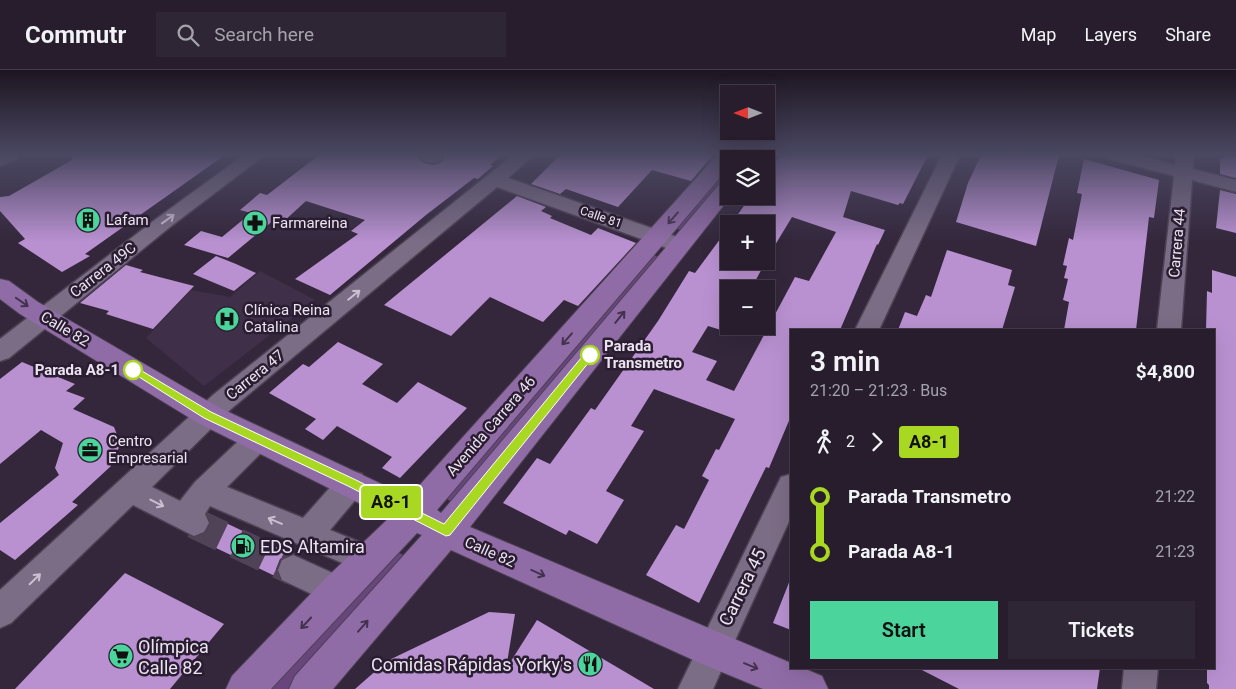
<!DOCTYPE html>
<meta charset="utf-8">
<style>
:root{--surface:#271d2d;--page:#2f2635;--text:#f1f3f6;--muted:#a4a2aa;--line:#433b49;--accent:#4bd49b}
body{margin:0;font-family:Roboto,sans-serif;background:var(--page);color:var(--text);height:100vh;display:flex;flex-direction:column;font-size:19px;white-space:nowrap}
*{box-sizing:border-box;margin:0}
p{font-size:16px;color:var(--muted)}
.icon{flex:none;width:28px;height:28px;fill:none;stroke:currentColor;stroke-width:2;stroke-linecap:round;stroke-linejoin:round}
.map{position:relative;flex:1;overflow:hidden}
.panel{position:absolute;left:790px;top:259px;width:425px;height:340px;display:flex;flex-direction:column;background:var(--surface);border-radius:0px;box-shadow:0 5px 20px #0002,0 0 0 1px var(--line)}
.panel>*{flex:none}
.badge{padding:0 10px;border-radius:4px;font-size:18px;line-height:32px}
.needle{width:32px;rotate:270deg}
.controls{position:absolute;left:720px;top:15px;display:grid;gap:10px}
.controls a{display:grid;place-items:center;width:55px;height:55px;border-radius:0px;background:var(--surface);box-shadow:0 5px 20px #0002,0 0 0 1px var(--line);font-size:25px}
.map>.badge{position:absolute;translate:-50% -50%;box-shadow:0 0 0 2px #fff}
.legs{display:flex;align-items:center;gap:8px;height:55px;padding:0 20px;font-size:16px}
.legs p{margin-inline-start:auto}
.summary{display:flex;align-items:center;justify-content:space-between;height:85px;padding:0 20px}
h1{font-size:28px;font-weight:600;line-height:38px}
.cta{display:flex;gap:10px;margin-top:auto;padding:10px 20px}
.cta a{flex:1;height:58px;border-radius:0px;background:var(--accent);color:#111;font-size:20px;font-weight:600;line-height:58px;text-align:center}
.cta a+a{background:var(--page);color:var(--text)}
ul{padding:0 20px;list-style:none}
li{display:flex;align-items:center;gap:18px;height:55px;font-size:19px}
li i{display:grid;place-items:center;width:8px;height:100%;margin:0 6px;background:currentColor}
li i::after{content:'';width:12px;height:12px;margin:-6px;border:4px solid;border-radius:50%;background:var(--surface)}
li p{margin-inline-start:auto}
li:first-child i{background:linear-gradient(#0000 50%,currentColor 0)}
li:last-child i{background:linear-gradient(currentColor 50%,#0000 0)}
header{display:flex;align-items:center;gap:30px;box-sizing:border-box;height:70px;padding:0 25px;background:var(--surface);border-bottom:1px solid var(--line)}
header strong{font-size:24px}
nav{display:flex;gap:28px;margin-inline-start:auto;font-size:18px}
.search{width:350px;height:45px;background:var(--page);display:flex;align-items:center;gap:12px;box-sizing:border-box;padding:0 18px;border-radius:0px;color:var(--muted);font-size:19px}
.map>svg:first-child{display:block}
.built{fill:#402f49}
.green{fill:#69457e}
.building{fill:#b991d1}
.lines{fill:none;stroke-linecap:round;stroke-linejoin:round}
.minor-tunnel{stroke:#504357;stroke-width:31;stroke-dasharray:31 16;stroke-linecap:butt}
.minor-casing{stroke:#4d4254;stroke-width:3}
.major-casing{stroke:#4d4254;stroke-width:2}
.minor{fill:#7c6d86;fill-rule:evenodd}
.major{fill:#906ca6;fill-rule:evenodd}
.oneway{stroke:#44314e}
.oneway2{stroke:#cac0d1}
.line-1{fill:#a8d822;stroke:#fff}
.stop-1-dot{fill:#fff;stroke:#a8d822;stroke-width:2.5}
.labels{text-anchor:middle;dominant-baseline:central;stroke-width:5;stroke-linejoin:round;paint-order:stroke}
.far-street-label{font-size:12px;fill:#ece3f1;stroke:#2a1d31}
.poi-label{font-size:15px;fill:#ece3f1;stroke:#2a1d31;text-anchor:start}
.street-label{font-size:15px;fill:#ece3f1;stroke:#2a1d31}
.stop-label{font-size:15px;font-weight:bold;fill:#ece3f1;stroke:#2a1d31;text-anchor:start}
.near-poi-label{font-size:18px;fill:#ece3f1;stroke:#2a1d31;text-anchor:start}
.near-street-label{font-size:18px;fill:#ece3f1;stroke:#2a1d31}
</style>
<header>
<strong>Commutr</strong>
<div class="search"><svg class="icon" aria-label="search" viewBox="0 0 24 24"><circle cx="10" cy="10" r="6"/><path d="M15 15l6 6"/></svg>Search here</div>
<nav><a>Map</a><a>Layers</a><a>Share</a></nav>
</header>
<div class="map">
<svg width="1236" height="619" viewBox="0 0 1236 619">
<rect width="100%" height="100%" fill="#34273c"/>
<polygon class="built" points="260,201 315,230 204,316 146,268 191,220 230,227"/>
<g class="green">
<polygon points="729,93 729,102 681,160 674,158"/>
<polygon points="654,185 661,188 454,433 445,428"/>
<polygon points="393,480 410,488 289,619 262,619"/>
</g>
<g class="building">
<polygon points="71,85 225,85 85,184 90,186 62,202 18,173 25,169 0,141 0,127 9,126 72,90"/>
<polygon points="319,85 416,85 424,93 433,95 440,93 444,88 443,85 502,85 490,95 493,96 478,109 474,108 426,145 330,225 295,209 358,164 351,161 365,150 306,131 283,152 275,149 228,188 184,175 201,161 222,167 251,143 240,140 260,123 267,125"/>
<polygon points="560,85 713,85 691,111 652,100 618,137 566,119 560,124 531,114"/>
<polygon points="780,85 928,85 903,134 900,133 898,135 851,121 843,147 885,160 878,175 877,174 840,260 791,260 791,346 769,398 766,397 699,533 646,505 676,455 684,459 709,410 702,406 716,379 719,380 735,349 654,319 631,356 644,361 606,421 624,430 597,474 569,460 566,465 503,433 537,388 550,394 591,338 595,340 658,251 689,201 695,203 729,157 729,191 766,191 751,219 729,211 729,246 721,260 708,256 692,282 717,291 706,310 734,321 795,207 809,211 836,162 792,147 766,190 766,154 731,154 751,126 766,126 766,104"/>
<polygon points="981,85 1059,85 1036,176 956,152 968,113"/>
<polygon points="1224,85 1236,85 1236,108 1220,104 1220,88 1223,89"/>
<polygon points="1084,89 1159,110 1154,148 1149,147 1136,260 1064,260 1069,232 1063,230 1068,209 1064,208 1067,196 1063,195 1069,168 1073,170 1082,124 1077,123"/>
<polygon points="1220,120 1236,124 1236,163 1216,158"/>
<polygon points="517,126 546,137 541,141 552,146 550,148 591,165 598,158 636,173 578,236 564,230 543,252 490,227 451,266 384,235"/>
<polygon points="947,180 1012,200 1008,215 1015,217 1002,260 898,260 905,242 917,246 926,225 931,227"/>
<polygon points="216,186 236,194 256,203 234,221 193,204"/>
<polygon points="126,195 143,200 140,202 194,216 153,259 106,244 109,241 80,233"/>
<polygon points="1212,200 1236,207 1236,619 1209,619 1209,615 1207,613 1207,598 1214,598 1214,260 1206,260 1207,221 1212,223"/>
<polygon points="338,272 383,294 362,314 397,333 418,312 467,338 400,408 382,398 392,387 337,356 323,370 305,359 316,349 269,323 303,294 309,297"/>
<polygon points="22,292 75,314 66,321 85,328 73,339 114,357 119,370 119,378 109,391 111,396 72,432 78,435 15,490 0,480 0,453 59,405 55,398 63,373 41,360 0,394 0,309"/>
<polygon points="207,444 291,484 280,489 276,499 279,508 195,468 206,463 211,454"/>
<polygon points="125,503 224,554 170,619 15,619"/>
<polygon points="790,510 791,510 791,560 773,553"/>
<polygon points="489,542 515,544 506,599 537,550 654,619 355,619 387,591"/>
<polygon points="918,598 1100,598 1097,619 959,619"/>
</g>
<g class="lines">
<polyline class="minor-tunnel" points="194,453 293,500"/>
<defs>
<g id="minor">
<polygon points="0,85 20,85 17,89 0,96"/>
<polygon points="244,85 265,85 170,157 9,288 0,291 0,269 156,149"/>
<path d="M418,85H440L442,88L439,92C431,94 423,93 418,85Z"/>
<polygon points="513,85 534,85 508,108 686,170 689,175 686,180 679,182 672,180 497,117 231,339 152,417 180,431 195,412 249,361 258,358 267,361 271,369 267,377 227,417 303,448 342,404 352,401 362,404 366,413 362,422 330,460 379,480 383,490 379,500 368,504 210,436 205,444 209,453 204,462 194,466 133,435 11,553 0,558 0,520 213,325"/>
<polygon points="942,85 960,85 879,260 855,260"/>
<polygon points="1106,85 1138,85 1175,95 1176,85 1194,85 1193,99 1236,110 1236,122 1192,110 1181,260 1157,260 1174,106 1109,89"/>
<polygon points="791,404 791,447 713,619 678,619 781,407"/>
<polygon points="293,485 348,510 353,521 348,532 337,536 282,510 278,500 282,490"/>
<polygon points="1124,598 1158,598 1156,619 1122,619"/>
</g>
<g id="major">
<polygon points="717,85 738,85 735,89 729,89 729,97 437,440 441,443 722,111 729,109 729,126 731,126 470,457 791,593 791,598 803,598 822,606 828,619 763,619 700,593 451,480 333,619 289,619 295,606 422,465 417,463 271,619 226,619 232,606 325,509 389,448 198,353 20,244 0,229 0,209 9,211 38,232 218,337 409,427"/>
<polygon points="742,85 763,85 760,89 740,89"/>
</g>
</defs>
<use href="#minor" class="minor-casing"/>
<use href="#major" class="major-casing"/>
<use href="#minor" class="minor"/>
<use href="#major" class="major"/>
</g>
<defs><path id="oneway-shaft" d="M-6 0H5M1.5-3L5.5 0L1.5 3" fill="none" stroke-width="1.6" stroke-linecap="round" stroke-linejoin="round" transform="scale(1.25)"/></defs>
<g class="oneway">
<use href="#oneway-shaft" transform="translate(673 148) rotate(131)"/>
<use href="#oneway-shaft" transform="translate(22 232) rotate(35)"/>
<use href="#oneway-shaft" transform="translate(620 247) rotate(-51)"/>
<use href="#oneway-shaft" transform="translate(567 269) rotate(131)"/>
<use href="#oneway-shaft" transform="translate(538 503) rotate(24)"/>
<use href="#oneway-shaft" transform="translate(306 553) rotate(133)"/>
<use href="#oneway-shaft" transform="translate(363 556) rotate(-49)"/>
<use href="#oneway-shaft" transform="translate(751 596) rotate(22)"/>
</g>
<g class="oneway2">
<use href="#oneway-shaft" transform="translate(168 149) rotate(-36)"/>
<use href="#oneway-shaft" transform="translate(354 225) rotate(-39)"/>
<use href="#oneway-shaft" transform="translate(157 433) rotate(27)"/>
<use href="#oneway-shaft" transform="translate(275 451) rotate(-157)"/>
<use href="#oneway-shaft" transform="translate(35 509) rotate(-44)"/>
</g>
<linearGradient id="sky" x2="0" y2="1"><stop stop-color="#1d1521"/><stop offset="0.49" stop-color="#4a4761"/><stop offset="1" stop-color="#4a4761" stop-opacity="0"/></linearGradient>
<rect width="1236" height="172" fill="url(#sky)"/>
<polygon class="line-1" points="590,281 594,285 593,287 450,465 446,466 348,416 204,348 128,300 133,297 137,298 211,342 356,410 444,454 586,282"/>
<defs>
<symbol id="building-disc" viewBox="-11 -11 22 22"><circle r="9.5" fill="#4bd49b" stroke="#2a1d31"/><path d="M-4-6H4V6H1V3H-1V6H-4ZM-2.5-4.3h1.7v1.8h-1.7ZM.8-4.3h1.7v1.8H.8ZM-2.5-1h1.7V.8h-1.7ZM.8-1h1.7V.8H.8Z" fill="#111"/></symbol>
<symbol id="pharmacy-disc" viewBox="-11 -11 22 22"><circle r="9.5" fill="#4bd49b" stroke="#2a1d31"/><path d="M-2-6h4v4h4v4h-4v4h-4v-4h-4v-4h4Z" fill="#111"/></symbol>
<symbol id="hospital-disc" viewBox="-11 -11 22 22"><circle r="9.5" fill="#4bd49b" stroke="#2a1d31"/><path d="M-5-5h3v3.5h4V-5h3V5h-3V1.5h-4V5h-3Z" fill="#111"/></symbol>
<symbol id="office-disc" viewBox="-11 -11 22 22"><circle r="9.5" fill="#4bd49b" stroke="#2a1d31"/><path d="M-6-3h4V-5.5h4V-3h4V5H-6ZM-1-4.5V-3h2v-1.5ZM-6 0V1H6V0Z" fill="#111"/></symbol>
<symbol id="fuel-disc" viewBox="-11 -11 22 22"><circle r="9.5" fill="#4bd49b" stroke="#2a1d31"/><path d="M-5.5-6h7V0h2V4h1.3V-2.5L3-4.5l.8-.8L6-3V5H2.5V1h-1V6h-7ZM-4.2-4.7v3.2H.2V-4.7Z" fill="#111"/></symbol>
<symbol id="supermarket-disc" viewBox="-11 -11 22 22"><circle r="9.5" fill="#4bd49b" stroke="#2a1d31"/><path d="M-6-5.5h2.5l.6 2H6L4.5 2H-2.5L-4.4-4H-6ZM-1.5 3.2a1.3 1.3 0 1 0 .1 0ZM3 3.2a1.3 1.3 0 1 0 .1 0Z" fill="#111"/></symbol>
<symbol id="restaurant-disc" viewBox="-11 -11 22 22"><circle r="9.5" fill="#4bd49b" stroke="#2a1d31"/><path d="M-5-6h1v4h1v-4h1v4h1v-4h1v5L-1.5 .5V6h-2V.5L-5-1ZM5-6V6H3V1.5H1.5Q1.5-4 5-6Z" fill="#111"/></symbol>
</defs>
<g fill-rule="evenodd">
<use href="#building-disc" x="74" y="136" width="28" height="28"/>
<use href="#pharmacy-disc" x="241" y="139" width="28" height="28"/>
<use href="#hospital-disc" x="213" y="235" width="28" height="28"/>
<use href="#office-disc" x="76" y="366" width="28" height="28"/>
<use href="#fuel-disc" x="229" y="462" width="28" height="28"/>
<use href="#supermarket-disc" x="107" y="572" width="28" height="28"/>
<use href="#restaurant-disc" x="576" y="580" width="28" height="28"/>
</g>
<g class="stop-1-dot">
<circle cx="590" cy="285" r="9"/>
<circle cx="133" cy="300" r="9"/>
</g>
<g class="labels">
<g class="far-street-label">
<text transform="translate(601 147) rotate(19)">Calle 81</text>
</g>
<g class="poi-label">
<text x="106" y="150">Lafam</text>
<text x="272" y="153">Farmareina</text>
<text x="244" y="240">Clínica Reina<tspan x="244" dy="17">Catalina</tspan></text>
<text x="108" y="371">Centro<tspan x="108" dy="17">Empresarial</tspan></text>
</g>
<g class="street-label">
<text transform="translate(1177 173) rotate(-85)">Carrera 44</text>
<text transform="translate(103 200) rotate(-38)">Carrera 49C</text>
<text transform="translate(65 259) rotate(31)">Calle 82</text>
<text transform="translate(255 305) rotate(-39)">Carrera 47</text>
<text transform="translate(491 356) rotate(-49)">Avenida Carrera 46</text>
<text transform="translate(490 482) rotate(24)">Calle 82</text>
</g>
<g class="stop-label">
<text x="604" y="276">Parada<tspan x="604" dy="17">Transmetro</tspan></text>
<text x="119" y="300" text-anchor="end">Parada A8-1</text>
</g>
<g class="near-poi-label">
<text x="260" y="476">EDS Altamira</text>
<text x="138" y="576">Olímpica<tspan x="138" dy="21">Calle 82</tspan></text>
<text x="572" y="594" text-anchor="end">Comidas Rápidas Yorky's</text>
</g>
<g class="near-street-label">
<text transform="translate(742 517) rotate(-64)">Carrera 45</text>
</g>
</g>
</svg>
<div class="controls">
<a><svg class="needle" viewBox="-14 -14 28 28"><path d="M0-13l5 13h-10z" fill="#e53935"/><path d="M0 13l5-13h-10z" fill="#a4a2aa"/></svg></a>
<a><svg class="icon" aria-label="layers" viewBox="0 0 24 24"><path d="M12 4l9 5-9 5-9-5zM3 14l9 5 9-5"/></svg></a>
<a>+</a>
<a>−</a>
</div>
<b class="badge" style="left:391px;top:432px;background:#a8d822;color:#111">A8-1</b>
<section class="panel">
<div class="summary"><div><h1>3 min</h1><p>21:20 – 21:23 · Bus</p></div><b>$4,800</b></div>
<div class="legs"><svg class="icon" aria-label="walk" viewBox="0 0 24 24"><circle cx="13" cy="4" r="2"/><path d="M13 8l-2 6 4 7M11 14l-3 7M7 12l3-4h3l4 4"/></svg>2<svg class="icon" aria-label="forward" viewBox="0 0 24 24"><path d="M9 5l7 7-7 7"/></svg><b class="badge" style="background:#a8d822;color:#111">A8-1</b></div>
<ul>
<li><i style="color:#a8d822"></i><b>Parada Transmetro</b><p>21:22</p></li>
<li><i style="color:#a8d822"></i><b>Parada A8-1</b><p>21:23</p></li>
</ul>
<div class="cta"><a>Start</a><a>Tickets</a></div>
</section>
</div>
